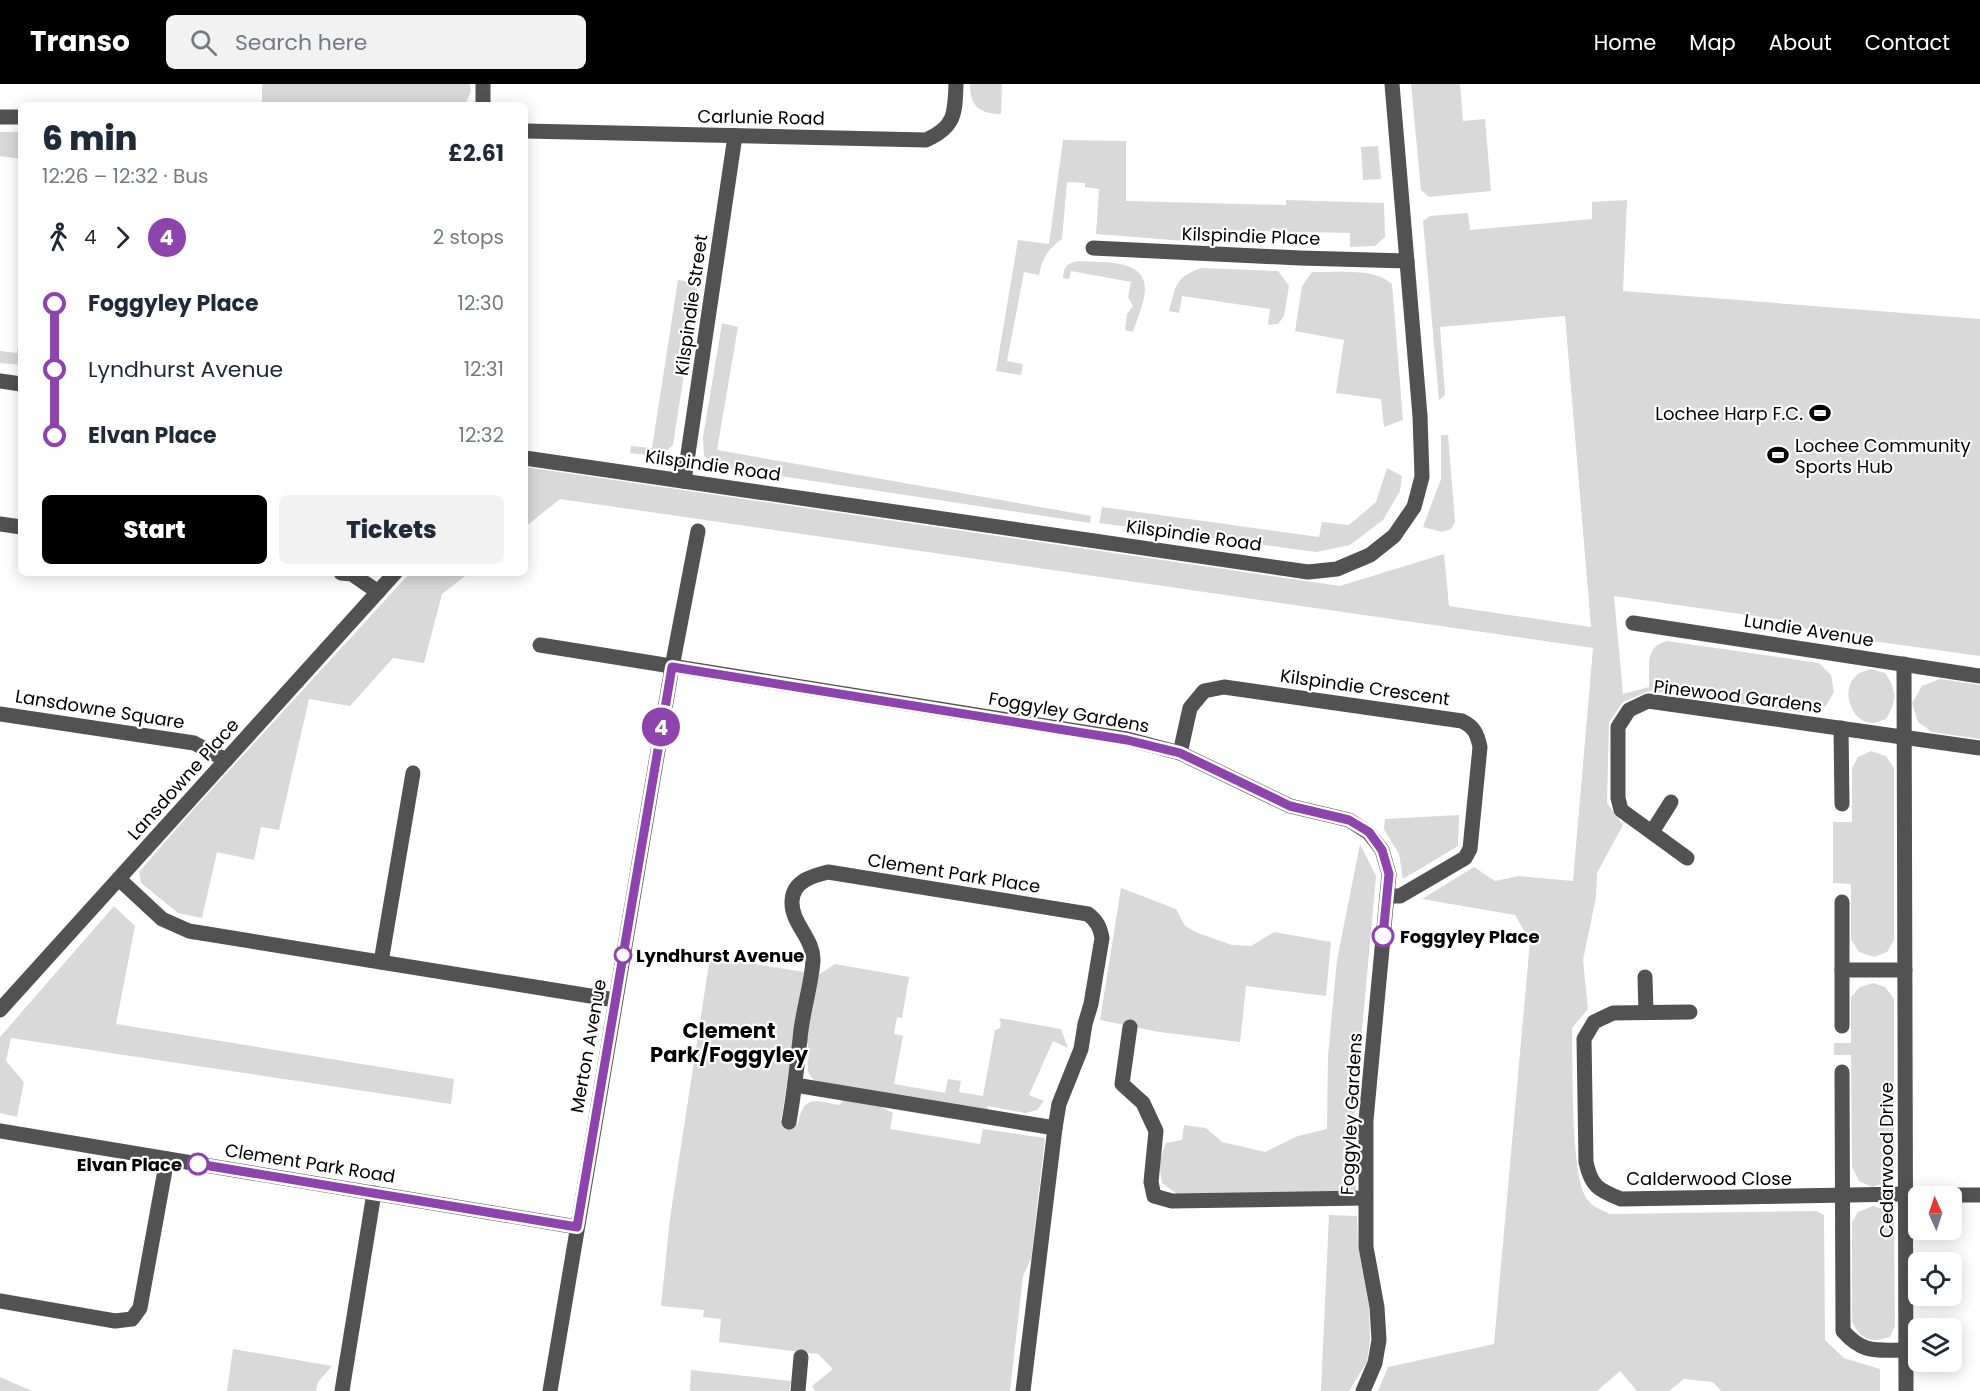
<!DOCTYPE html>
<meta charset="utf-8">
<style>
:root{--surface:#fff;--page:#f2f2f3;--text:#1f2937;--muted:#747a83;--accent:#000}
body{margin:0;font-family:Poppins,sans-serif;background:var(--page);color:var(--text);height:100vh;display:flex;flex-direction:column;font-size:22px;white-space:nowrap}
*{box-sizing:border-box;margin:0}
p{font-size:20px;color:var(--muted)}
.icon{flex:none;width:33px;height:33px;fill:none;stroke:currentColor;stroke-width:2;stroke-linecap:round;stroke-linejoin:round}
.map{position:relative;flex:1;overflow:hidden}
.drawer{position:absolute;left:18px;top:18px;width:510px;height:474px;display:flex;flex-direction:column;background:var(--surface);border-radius:9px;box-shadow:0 3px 15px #0003}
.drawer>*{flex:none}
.badge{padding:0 12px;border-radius:20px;font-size:21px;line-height:39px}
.needle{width:39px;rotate:357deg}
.controls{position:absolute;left:1908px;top:1102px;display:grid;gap:12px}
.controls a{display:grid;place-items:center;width:54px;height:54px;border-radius:9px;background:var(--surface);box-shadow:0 3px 15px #0003;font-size:30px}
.map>.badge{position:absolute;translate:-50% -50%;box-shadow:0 0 0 3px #fff}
.legs{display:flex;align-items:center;gap:9px;height:66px;padding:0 24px;font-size:20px}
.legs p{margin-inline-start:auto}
.overview{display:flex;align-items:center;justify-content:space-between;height:102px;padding:0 24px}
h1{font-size:33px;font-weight:800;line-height:45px}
.primary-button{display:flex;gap:12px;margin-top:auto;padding:12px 24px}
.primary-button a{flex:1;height:69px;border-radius:9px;background:var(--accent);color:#fff;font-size:24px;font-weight:800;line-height:69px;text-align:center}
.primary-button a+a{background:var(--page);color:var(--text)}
ul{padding:0 24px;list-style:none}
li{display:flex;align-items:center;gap:21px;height:66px;font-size:22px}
li i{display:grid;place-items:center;width:9px;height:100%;margin:0 8px;background:currentColor}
li i::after{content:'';width:15px;height:15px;margin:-8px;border:4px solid;border-radius:50%;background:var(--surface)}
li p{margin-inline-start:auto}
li:first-child i{background:linear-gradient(#0000 50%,currentColor 0)}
li:last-child i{background:linear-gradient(currentColor 50%,#0000 0)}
header{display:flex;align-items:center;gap:36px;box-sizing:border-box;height:84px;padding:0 30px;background:var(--accent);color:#fff}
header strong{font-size:28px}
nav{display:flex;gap:33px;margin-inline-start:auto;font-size:21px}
.search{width:420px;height:54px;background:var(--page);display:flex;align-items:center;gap:15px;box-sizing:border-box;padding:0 21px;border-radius:9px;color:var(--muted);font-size:22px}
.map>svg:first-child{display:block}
.green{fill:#d9d9d9}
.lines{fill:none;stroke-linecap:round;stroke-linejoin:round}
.minor{stroke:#525252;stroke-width:15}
.line-1-casing{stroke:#fff;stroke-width:14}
.line-1{stroke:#8e44ad;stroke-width:9}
.stop-1-dot{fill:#fff;stroke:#8e44ad;stroke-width:3}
.labels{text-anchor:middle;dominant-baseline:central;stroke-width:4.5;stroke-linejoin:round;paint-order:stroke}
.street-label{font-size:18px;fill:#000;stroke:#fff}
.poi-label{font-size:18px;fill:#000;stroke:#fff;text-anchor:end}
.stop-label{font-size:18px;font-weight:bold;fill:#000;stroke:#fff;text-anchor:start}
.quarter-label{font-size:21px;font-weight:bold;fill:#000;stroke:#fff}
</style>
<header>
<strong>Transo</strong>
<div class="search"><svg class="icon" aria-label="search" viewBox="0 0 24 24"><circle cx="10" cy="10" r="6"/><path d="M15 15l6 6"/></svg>Search here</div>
<nav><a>Home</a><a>Map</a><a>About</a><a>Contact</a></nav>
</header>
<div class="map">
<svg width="1980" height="1307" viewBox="0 0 1980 1307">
<rect width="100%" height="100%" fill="#fff"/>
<g class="green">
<polygon points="262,0 470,0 471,7 465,21 262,19"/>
<path d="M970,0H1002L1001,30C979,30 970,22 970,0Z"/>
<polygon points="1411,0 1460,0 1463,37 1485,35 1491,107 1429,113 1421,106"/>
<polygon points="0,48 21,48 21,75 0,72"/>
<path d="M1063,56L1126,57V117L1286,121V116L1384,119L1385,153L1375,162L1350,163V149L1213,146L1211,159L1096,150L1099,105L1085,103V99L1067,98L1062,155C1048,165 1042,174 1039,191L1024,188L1007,277L1023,280L1021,291L996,287L1018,156L1049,160Z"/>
<polygon points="1378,62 1381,95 1363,96 1361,63"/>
<path d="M1627,116L1623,207L1980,235V572L1815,549L1784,536L1614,512L1623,610L1649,603C1650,582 1644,563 1667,557L1819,579L1831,591L1834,608L1826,622L1811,630L1649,607L1623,618L1609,638L1607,719L1623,741L1597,789L1596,813L1583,876L1588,925L1572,944C1573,977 1570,1093 1587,1115C1593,1123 1601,1126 1610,1130L1817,1127L1824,1131L1825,1256L1844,1274L1880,1285V1307H1721L1713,1298L1684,1295L1669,1307H1637L1620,1287L1597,1307H1378L1388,1283L1494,1260L1530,857L1515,831L1422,815L1474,783L1495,797L1519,792L1573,797L1593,564L560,415L525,443V383L1340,502L1444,470L1449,522L1591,543L1565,232L1440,243L1445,311L1439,316L1423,137L1430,132L1468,129L1470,146L1592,135V118Z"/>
<path d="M1079,177C1101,179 1146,174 1145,206C1144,220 1137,235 1133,248L1125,246L1127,230L1133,222L1128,213L1131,198L1071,187L1069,195L1063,194C1064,182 1067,179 1079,177Z"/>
<path d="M1201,184L1278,187L1289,202L1284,232L1278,240L1268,241L1270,225L1182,212L1179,229L1169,227C1176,202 1174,194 1201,184Z"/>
<path d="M1312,188C1336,189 1374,183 1392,200L1403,336L1384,343L1381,315L1336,309L1344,256L1295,247L1302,202Z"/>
<path d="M678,196L698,199L673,361C659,375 648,371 630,369L631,362L652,364Z"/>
<polygon points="722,239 738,243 717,366 1091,432 1090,439 714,382 704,372 703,353"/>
<polygon points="21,242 21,281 0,279 0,267 17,269"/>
<polygon points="1441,351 1448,351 1455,438 1451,445 1442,448 1423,443 1441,395"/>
<polygon points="1387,384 1402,392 1400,407 1383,436 1350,461 1316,468 1099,439 1102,423 1319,453 1322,438 1349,441 1376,418"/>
<polygon points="410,489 469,489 442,510 424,579 393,574 350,622 309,615 279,746 261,743 254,776 217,768 202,834 178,829 141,799 139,788 191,728"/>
<path d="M1870,585L1885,589C1897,606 1897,617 1886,635C1882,636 1876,639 1872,639C1850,638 1840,604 1857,591C1860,588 1866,587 1870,585Z"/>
<polygon points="1940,595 1980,601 1980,655 1932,648 1918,638 1912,619 1922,602"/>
<polygon points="1871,667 1886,672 1894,684 1894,856 1887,868 1874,873 1859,868 1851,855 1851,800 1833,799 1833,738 1852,738 1852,684 1858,673"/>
<polygon points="1459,731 1458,762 1403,795 1399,770 1384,745 1385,735"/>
<polygon points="1360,760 1376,792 1354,1035 1356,1107 1177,1110 1162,1099 1159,1078 1166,1059 1182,1056 1184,1041 1206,1044 1222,1058 1265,1068 1298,1052 1327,1045 1328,972 1337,876"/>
<polygon points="1121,804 1176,825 1185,842 1198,849 1232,861 1251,862 1274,848 1331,858 1326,912 1246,902 1240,958 1159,948 1100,936"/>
<polygon points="114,822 135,842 116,940 454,995 451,1020 11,954 6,977 24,998 17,1033 0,1029 0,953"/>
<path d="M710,873L804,888L781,1037L798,1040C803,1011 815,1016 839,1021L845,1016L880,1022L893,1029L890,1045L980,1060L983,1045L1045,1054L1031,1175L1023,1192L1010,1307H815L812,1302L833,1285L818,1270L719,1258L721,1235L703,1233L704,1226L661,1222L670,1134Z"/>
<path d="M835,880L909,893L902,934L897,933L894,950L903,952L894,1000L945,1009L948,995L961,997L959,1008L983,1012L995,946L1000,944L1001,939L999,934L1061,945L1068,964L1053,957L1029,1011L1044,1017L1037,1026L1025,1029L988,1022L987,1028L820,1000C797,987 815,975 806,956L817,892Z"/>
<polygon points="1873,899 1885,903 1894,915 1894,1085 1887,1098 1872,1103 1859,1097 1852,1083 1851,971 1834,971 1834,959 1851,959 1851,913 1860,903"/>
<path d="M1873,1122L1887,1126L1894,1137L1895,1242L1890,1253C1869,1259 1863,1257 1852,1238V1138L1858,1128Z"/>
<polygon points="1329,1131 1357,1132 1358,1162 1369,1222 1370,1256 1367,1278 1349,1307 1321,1307"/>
<polygon points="233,1265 332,1282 318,1298 316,1307 227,1307"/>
<polygon points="691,1286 791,1297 789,1307 690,1307"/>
<polygon points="0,1293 32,1307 0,1307"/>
</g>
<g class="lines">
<g class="minor">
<polyline points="483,21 483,0"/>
<polyline points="0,33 21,33"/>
<path d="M525,47L926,56C955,43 955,30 956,0"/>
<polyline points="1093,164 1300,174 1407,177"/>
<polyline points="0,297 21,300"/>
<polyline points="525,374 1308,488 1337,485 1370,471 1394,452 1414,423 1422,393 1420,332 1392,0"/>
<polyline points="684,397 735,52"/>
<polyline points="0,440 21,443"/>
<polyline points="341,489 352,490 378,508"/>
<polyline points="1633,539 1980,592"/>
<polyline points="540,561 1127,655 1180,669 1290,722 1349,736 1369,749 1382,766 1389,790 1366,1036 1366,1163 1377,1223 1379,1256 1375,1279 1363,1307"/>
<polyline points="1904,580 1906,1307"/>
<polyline points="0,630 194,659 226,676"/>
<polyline points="1841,644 1842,720"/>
<path d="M1180,669L1190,624L1204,607L1224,603L1462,637C1474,643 1477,649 1480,663L1470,765L1465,774L1400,812H1387"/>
<polyline points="1652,748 1671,718"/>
<polyline points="1687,774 1621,726 1618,714 1618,643 1629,626 1648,617 1980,664"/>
<polyline points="119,795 162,835 189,847 615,916"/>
<polyline points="381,878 413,689"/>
<polyline points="1842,886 1905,886"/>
<polyline points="1645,893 1646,928"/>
<polyline points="0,926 395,489"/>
<path d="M1690,928L1613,929L1594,938L1584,955L1586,1078C1591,1102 1598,1106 1621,1115L1905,1110"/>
<polyline points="1842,942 1842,818"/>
<polyline points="1130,943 1122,1000 1143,1019 1156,1047 1151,1098 1154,1112 1172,1117 1365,1114"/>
<path d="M1842,988L1843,1247C1863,1270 1877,1266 1906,1266"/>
<polyline points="795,1001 1055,1044"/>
<path d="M789,1038C794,1010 797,983 800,955C802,929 811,903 813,877C814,854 791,840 792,817C793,797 812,792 828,788L1088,830C1097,837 1100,843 1102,854L1091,920L1085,940L1081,965L1059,1020L1055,1044L1023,1307"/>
<polyline points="0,1047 577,1143"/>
<polyline points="1936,1111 1980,1111"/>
<polyline points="0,1217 115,1237 132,1235 140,1224 167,1075"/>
<polyline points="342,1307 374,1109"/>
<polyline points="550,1307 672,583 698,447"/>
<polyline points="798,1307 801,1273"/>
</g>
</g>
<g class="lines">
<defs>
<polyline id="line-1" points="198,1080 577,1143 672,583 1127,656 1180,669 1290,722 1349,736 1369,748 1382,766 1389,790 1383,852"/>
</defs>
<use href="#line-1" class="line-1-casing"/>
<use href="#line-1" class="line-1"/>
</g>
<defs>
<symbol id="stadium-bare" viewBox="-9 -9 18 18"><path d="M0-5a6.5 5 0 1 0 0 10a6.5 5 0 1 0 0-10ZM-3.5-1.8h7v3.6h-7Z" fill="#000" stroke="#fff" stroke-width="2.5" paint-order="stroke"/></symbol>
</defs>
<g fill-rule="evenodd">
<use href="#stadium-bare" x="1805" y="314" width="30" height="30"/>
<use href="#stadium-bare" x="1763" y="356" width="30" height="30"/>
</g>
<g class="stop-1-dot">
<circle cx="1383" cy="852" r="10"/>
<circle cx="623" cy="871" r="8"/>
<circle cx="198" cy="1080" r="10"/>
</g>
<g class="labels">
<g class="street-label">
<text transform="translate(761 33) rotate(1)">Carlunie Road</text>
<text transform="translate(1251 152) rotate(2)">Kilspindie Place</text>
<text transform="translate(691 221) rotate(-82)">Kilspindie Street</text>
<text transform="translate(713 381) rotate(8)">Kilspindie Road</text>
<text transform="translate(1194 451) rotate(8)">Kilspindie Road</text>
<text transform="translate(1809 546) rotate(9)">Lundie Avenue</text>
<text transform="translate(1365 603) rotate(8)">Kilspindie Crescent</text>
<text transform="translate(1738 612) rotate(7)">Pinewood Gardens</text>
<text transform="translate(100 625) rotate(9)">Lansdowne Square</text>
<text transform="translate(1069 628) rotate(10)">Foggyley Gardens</text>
<text transform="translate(183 695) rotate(-48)">Lansdowne Place</text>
<text transform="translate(954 789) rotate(9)">Clement Park Place</text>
<text transform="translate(588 962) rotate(-80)">Merton Avenue</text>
<text transform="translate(1351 1030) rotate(-87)">Foggyley Gardens</text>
<text transform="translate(1886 1076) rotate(-90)">Cedarwood Drive</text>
<text transform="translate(310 1079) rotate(9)">Clement Park Road</text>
<text x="1709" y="1094">Calderwood Close</text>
</g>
<g class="poi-label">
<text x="1803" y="329">Lochee Harp F.C.</text>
<text x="1795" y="361" text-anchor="start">Lochee Community<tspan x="1795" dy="21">Sports Hub</tspan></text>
</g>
<g class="stop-label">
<text x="1400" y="852">Foggyley Place</text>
<text x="636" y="871">Lyndhurst Avenue</text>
<text x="182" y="1080" text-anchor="end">Elvan Place</text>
</g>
<g class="quarter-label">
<text x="729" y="946">Clement<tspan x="729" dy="24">Park/Foggyley</tspan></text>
</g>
</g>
</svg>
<div class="controls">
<a><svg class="needle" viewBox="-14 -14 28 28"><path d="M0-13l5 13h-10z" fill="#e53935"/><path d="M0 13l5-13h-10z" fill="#747a83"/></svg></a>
<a><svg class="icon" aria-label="locate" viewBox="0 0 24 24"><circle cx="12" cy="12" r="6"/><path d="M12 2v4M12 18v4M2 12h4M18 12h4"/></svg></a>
<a><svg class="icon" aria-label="layers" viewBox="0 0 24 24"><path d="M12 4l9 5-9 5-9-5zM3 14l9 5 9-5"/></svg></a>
</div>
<b class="badge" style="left:661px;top:643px;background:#8e44ad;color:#fff">4</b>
<section class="drawer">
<div class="overview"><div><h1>6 min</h1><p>12:26 – 12:32 · Bus</p></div><b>£2.61</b></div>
<div class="legs"><svg class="icon" aria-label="walk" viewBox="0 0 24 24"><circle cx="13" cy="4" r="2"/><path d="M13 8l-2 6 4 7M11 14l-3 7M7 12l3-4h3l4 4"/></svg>4<svg class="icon" aria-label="forward" viewBox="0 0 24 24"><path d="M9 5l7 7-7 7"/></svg><b class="badge" style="background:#8e44ad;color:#fff">4</b><p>2 stops</p></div>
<ul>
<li><i style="color:#8e44ad"></i><b>Foggyley Place</b><p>12:30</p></li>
<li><i style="color:#8e44ad"></i><span>Lyndhurst Avenue</span><p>12:31</p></li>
<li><i style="color:#8e44ad"></i><b>Elvan Place</b><p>12:32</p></li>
</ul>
<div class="primary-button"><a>Start</a><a>Tickets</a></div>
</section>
</div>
